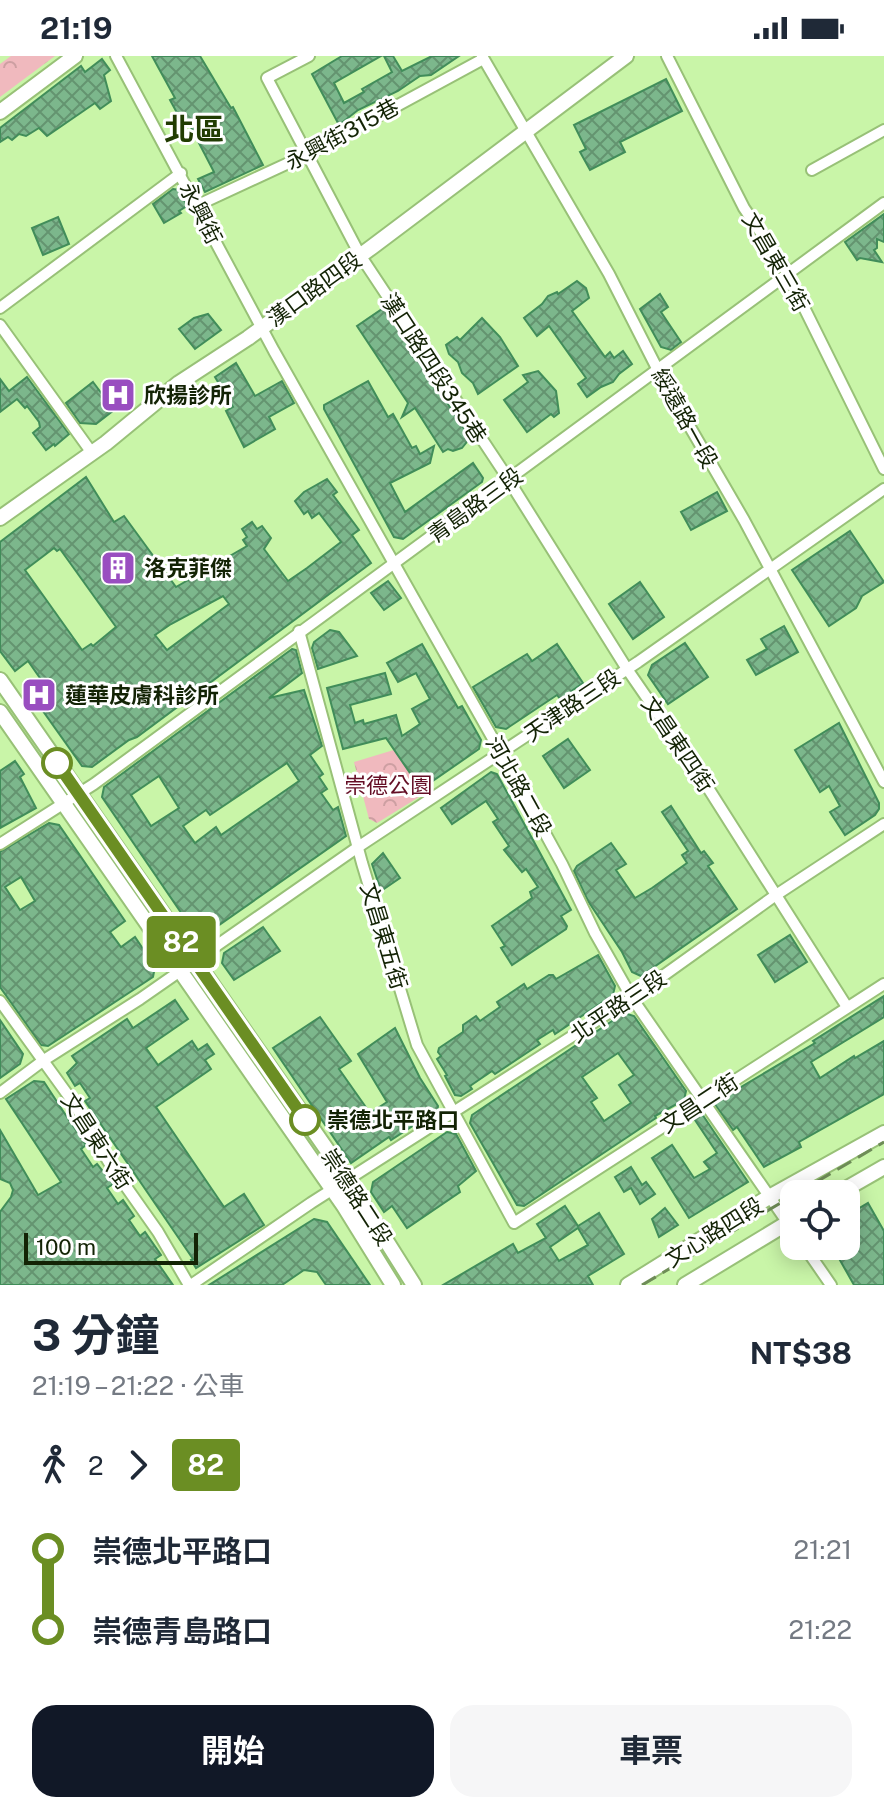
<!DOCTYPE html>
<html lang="zh-TW">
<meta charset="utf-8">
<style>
:root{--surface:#fff;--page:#f6f6f7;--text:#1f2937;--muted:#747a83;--accent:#111827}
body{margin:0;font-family:"Public Sans","Noto Sans TC",sans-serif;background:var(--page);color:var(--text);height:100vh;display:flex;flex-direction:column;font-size:30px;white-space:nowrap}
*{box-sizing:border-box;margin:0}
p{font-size:26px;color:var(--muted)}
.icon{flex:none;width:44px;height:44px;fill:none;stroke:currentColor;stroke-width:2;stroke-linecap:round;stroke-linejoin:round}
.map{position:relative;height:1229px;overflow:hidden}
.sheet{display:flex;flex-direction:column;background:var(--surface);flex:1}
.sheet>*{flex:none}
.badge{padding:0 16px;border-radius:6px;font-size:28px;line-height:52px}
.buttons{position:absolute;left:780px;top:1124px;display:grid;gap:16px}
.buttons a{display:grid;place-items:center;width:80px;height:80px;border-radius:16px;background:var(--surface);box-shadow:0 4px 20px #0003;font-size:40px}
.scale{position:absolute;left:24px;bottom:20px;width:174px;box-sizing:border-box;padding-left:8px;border:4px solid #132305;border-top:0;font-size:22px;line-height:28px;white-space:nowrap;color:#132305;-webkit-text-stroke:6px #fff;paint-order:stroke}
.map>.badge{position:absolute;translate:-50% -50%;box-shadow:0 0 0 4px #fff}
.legs{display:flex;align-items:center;gap:12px;height:88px;padding:0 32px;font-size:26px}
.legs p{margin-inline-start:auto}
.overview{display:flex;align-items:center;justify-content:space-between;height:136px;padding:0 32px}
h1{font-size:44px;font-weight:700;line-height:60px}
.primary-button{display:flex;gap:16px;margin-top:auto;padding:16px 32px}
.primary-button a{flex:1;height:92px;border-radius:24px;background:var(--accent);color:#fff;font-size:32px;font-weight:700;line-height:92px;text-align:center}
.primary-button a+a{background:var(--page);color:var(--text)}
ul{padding:0 32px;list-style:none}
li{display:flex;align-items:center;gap:28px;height:80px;font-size:30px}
li i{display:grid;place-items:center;width:12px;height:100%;margin:0 10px;background:currentColor}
li i::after{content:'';width:20px;height:20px;margin:-10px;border:6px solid;border-radius:50%;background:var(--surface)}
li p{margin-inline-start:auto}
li:first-child i{background:linear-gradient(#0000 50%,currentColor 0)}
li:last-child i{background:linear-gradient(currentColor 50%,#0000 0)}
.status{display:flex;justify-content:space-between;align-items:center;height:56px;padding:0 40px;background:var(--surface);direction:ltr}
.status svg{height:22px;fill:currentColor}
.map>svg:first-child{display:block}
.forest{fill:url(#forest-crowns)}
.building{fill:url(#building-cross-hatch);stroke:#418d5a;stroke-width:2;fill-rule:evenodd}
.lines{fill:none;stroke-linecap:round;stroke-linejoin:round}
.street-casing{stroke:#98c177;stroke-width:14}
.secondary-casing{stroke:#98c177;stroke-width:18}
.street{stroke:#fff;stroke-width:10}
.secondary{stroke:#fff;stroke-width:14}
.rail{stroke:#6e8c57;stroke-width:3;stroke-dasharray:16 8;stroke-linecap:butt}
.line-1-casing{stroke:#fff;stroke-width:18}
.line-1{stroke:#6b8e23;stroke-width:12}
.stop-1-dot{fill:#fff;stroke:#6b8e23;stroke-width:4}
.labels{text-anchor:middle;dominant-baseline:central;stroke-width:6;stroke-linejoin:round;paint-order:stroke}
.street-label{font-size:22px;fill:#132305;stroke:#fff}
.poi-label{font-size:22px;font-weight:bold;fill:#132305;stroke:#fff;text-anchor:start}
.park-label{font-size:22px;fill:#640e25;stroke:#fff}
.stop-label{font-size:22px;font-weight:bold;fill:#132305;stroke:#fff;text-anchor:start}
.district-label{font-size:30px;font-weight:bold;fill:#213c02;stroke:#fff}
</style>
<div class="status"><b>21:19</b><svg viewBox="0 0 49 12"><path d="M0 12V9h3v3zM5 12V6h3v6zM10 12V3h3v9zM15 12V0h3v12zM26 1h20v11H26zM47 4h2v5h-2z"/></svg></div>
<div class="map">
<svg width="884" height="1229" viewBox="0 0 884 1229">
<defs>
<pattern id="forest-crowns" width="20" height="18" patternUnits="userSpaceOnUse" patternTransform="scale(2)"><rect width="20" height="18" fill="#f0b9be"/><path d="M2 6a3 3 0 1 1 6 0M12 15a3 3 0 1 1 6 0" fill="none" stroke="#cd9fa2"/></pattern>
<pattern id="building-cross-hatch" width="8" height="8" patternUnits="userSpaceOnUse" patternTransform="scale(2)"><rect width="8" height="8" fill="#7cb78c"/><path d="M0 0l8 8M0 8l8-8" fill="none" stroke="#649470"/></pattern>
</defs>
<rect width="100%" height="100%" fill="#c9f5a8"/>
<g class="forest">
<polygon points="11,0 55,0 0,41 0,8"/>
<polygon points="397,693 424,738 377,767 369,763 354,706"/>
</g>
<g class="building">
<polygon points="152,0 200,0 231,52 233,51 263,109 205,136 198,123 214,116 187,64 182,66 170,44 175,42"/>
<polygon points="342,0 381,0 334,27 344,47 364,36 362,33 392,16 384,0 393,0 402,15 432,0 459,0 431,19 420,20 398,35 358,54 339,69 312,18"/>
<polygon points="102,3 110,14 104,19 111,45 100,53 95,47 47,80 39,72 26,80 19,78 12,84 8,81 0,86 0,72 81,10 85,16"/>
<polygon points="666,23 682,55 620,86 625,96 590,114 580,96 586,93 574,69"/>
<polygon points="173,133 179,134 187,150 179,155 181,157 164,167 153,148"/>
<polygon points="884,158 884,186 877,183 877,192 874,194 882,206 860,202 857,204 845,186"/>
<polygon points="58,161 69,188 43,199 32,172"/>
<polygon points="577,225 586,232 589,242 572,255 605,301 610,296 614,302 623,295 632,308 619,318 613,326 601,331 587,341 578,328 586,322 549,270 537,280 524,262 542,248 548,240 557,236 558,238"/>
<polygon points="660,238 668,251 661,256 681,286 671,294 661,291 640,253"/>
<polygon points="385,251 470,382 462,392 453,395 448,393 443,396 415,352 402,361 408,347 357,270"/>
<polygon points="208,258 221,274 195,293 179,273 194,262"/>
<polygon points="482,262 500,281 518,310 478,338 473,327 462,317 458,306 449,298 446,289 457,281 460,284"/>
<polygon points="236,307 255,340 282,325 294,347 269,361 275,373 244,391 226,355 233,351 215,321"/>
<polygon points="538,315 556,335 559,357 554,361 551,358 527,376 504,344 528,326 523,319"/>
<polygon points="27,321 69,378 55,390 54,388 46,394 33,377 40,371 39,366 27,350 25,352 17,343 0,356 0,323 9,335"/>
<polygon points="368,325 388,361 393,358 412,392 416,390 420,398 434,390 430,407 390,427 405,456 473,407 483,422 482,426 403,483 394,481 324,353 324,349"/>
<polygon points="93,326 114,354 96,368 80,367 66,347"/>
<path d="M86,421L114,466L124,460L176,531L247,490L243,484L247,481L242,473L252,466L257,473L262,470L271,482L264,493L288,525L307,512L341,486L319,457L312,462L308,455L304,458L295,445L304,436L327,423L337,436L333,439L359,474L352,479L371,507L137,681L129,684L92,711L82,710L28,634L42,625L28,605L15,615L0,595V486ZM54,492L57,495L60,493L116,571L93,590L91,588L82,594L25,514ZM223,540L229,548L167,594L155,579L171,568Z"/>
<polygon points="717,436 727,455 691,474 681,456"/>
<polygon points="850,475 884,526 862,540 856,552 829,570 792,514"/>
<polygon points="388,525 401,542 384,554 371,537"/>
<polygon points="640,526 664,561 633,583 609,548"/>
<polygon points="784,570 798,596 756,619 747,604 767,593 761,583"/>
<polygon points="330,574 339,576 357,600 318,613 312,592 314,586"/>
<polygon points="685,587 708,621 668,648 648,619 652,609"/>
<polygon points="422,588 458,652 462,650 481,684 479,693 421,733 386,682 343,693 327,632 385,617 391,638 350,649 355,667 363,664 364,668 396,659 402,680 420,668 412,653 430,643 416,617 398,626 387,607"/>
<polygon points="557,588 583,627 560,643 557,639 506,673 496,671 473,631 527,598 532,605"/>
<path d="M292,593L296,594L302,617L269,642L304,634L322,690L310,699L323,718L319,721L327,733L321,737L333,754L338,751L346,780L205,879L195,877L102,741L104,731ZM287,707L299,725L221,779L216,771L195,787L183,770L206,754L210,759ZM159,720L179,752L151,770L131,739Z"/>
<polygon points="839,667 879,747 879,753 875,759 845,779 830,756 840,750 829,730 820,736 795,694"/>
<polygon points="568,683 590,714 564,732 543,700"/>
<polygon points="15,705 24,718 20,721 36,752 0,772 0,715"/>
<polygon points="491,716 497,718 571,854 561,860 567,870 566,873 512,909 501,892 505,890 492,870 532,842 530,836 538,831 526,813 522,816 504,794 509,790 493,766 498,763 486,745 452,768 441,752"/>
<polygon points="671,750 701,797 704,795 713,807 708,810 737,853 641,920 632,916 622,896 588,845 574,815 577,810 611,787 626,808 616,814 635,842 652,832 687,807 682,799 688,795 662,756"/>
<path d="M49,767L59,769L125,865L110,876L121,891L135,881L155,911L153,921L48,990L41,989L0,931V796ZM21,821L35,845L20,854L5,831Z"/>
<polygon points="383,797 400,822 381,835 372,808"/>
<polygon points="263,871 280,895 234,924 222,907 224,897"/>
<polygon points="790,879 807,906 775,926 758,899"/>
<polygon points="598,899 615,930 613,939 555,978 553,974 537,984 540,988 495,1018 492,1015 470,1030 472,1033 461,1040 455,1039 445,1020 447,1019 437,1003 441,1000 438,996 439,992 463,976 463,969 476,960 480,965 500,951 497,946 524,928 527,933 549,919 553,919 556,923"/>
<polygon points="884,940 884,961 811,1006 820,1022 854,1000 855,1002 884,985 884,1038 799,1086 801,1091 764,1111 737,1071 733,1074 714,1047 815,987 813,985"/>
<polygon points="175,944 188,963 146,992 158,1009 192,985 198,994 207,988 214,998 205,1004 211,1013 156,1051 224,1151 244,1138 264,1169 196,1212 191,1204 193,1203 85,1045 90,1042 80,1027 75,1030 67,1017 77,1007 72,1000 127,963 133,972"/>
<path d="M624,957L634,960L686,1035L684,1044L655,1060L656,1062L524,1150L517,1149L470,1067L472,1059ZM618,997L634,1019L619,1029L631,1047L604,1065L591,1046L597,1042L582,1021Z"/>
<polygon points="320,961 351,1005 339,1013 370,1057 387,1046 358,998 395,972 420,1022 438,1050 437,1057 429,1062 428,1060 391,1084 389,1081 351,1107 273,992"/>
<polygon points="0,964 23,998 20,1008 0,1022"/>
<polygon points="34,1025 44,1026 65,1058 86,1089 81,1093 93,1111 97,1108 113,1128 107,1132 118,1148 123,1144 134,1160 129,1164 140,1180 145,1176 161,1199 155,1203 173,1229 0,1229 0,1156 11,1141 13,1134 10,1127 0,1123 0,1074 38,1139 61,1126 6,1043"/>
<polygon points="699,1057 702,1058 748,1126 689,1162 652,1102 672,1089 694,1122 710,1113 704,1106 717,1097 693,1061"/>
<polygon points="447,1076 456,1078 476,1115 458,1130 460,1136 407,1172 392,1150 384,1156 371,1136 373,1126"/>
<polygon points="631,1111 642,1129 646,1126 655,1138 640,1148 631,1132 624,1136 615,1121"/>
<polygon points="868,1147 884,1175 884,1229 854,1229 832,1190 846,1190 846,1160"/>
<path d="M565,1150L578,1170L599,1157L624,1198L588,1220L593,1229H443L513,1188L518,1197L546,1182L537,1168ZM578,1172L588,1189L559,1205L550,1191Z"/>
<polygon points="665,1152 678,1169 659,1181 652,1163"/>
<polygon points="314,1163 327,1166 370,1229 326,1229 317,1216 304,1214 282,1229 209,1229"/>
</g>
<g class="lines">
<defs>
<g id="street">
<polyline points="116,0 274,295 501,697 562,808 595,877 632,942 794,1176"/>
<polyline points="309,0 267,22 360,199 503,415 627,613 696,713 847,951"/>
<polyline points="482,0 609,218 665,328 744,464 884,726"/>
<polyline points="667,0 744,152 783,209 884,413"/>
<polyline points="812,114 884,74"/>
<polyline points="198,149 308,98 483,3"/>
<polyline points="0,252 181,117"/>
<polyline points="0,269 92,397"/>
<polyline points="299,575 362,807 417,989 514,1167 884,928"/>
<polyline points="0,788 94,728 884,147"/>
<polyline points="0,945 73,1046 108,1105 158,1176 189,1229"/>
<polyline points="0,1037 44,1004 140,943 358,791 638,606 884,433"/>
<polyline points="804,1190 831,1229"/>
<polyline points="191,1229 311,1147 632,942 776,839 884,768"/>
</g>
<g id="secondary">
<polyline points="0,56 75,0"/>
<polyline points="0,462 106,387 179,327 248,282 372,191 626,0"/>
<polyline points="0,624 348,1124 414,1229"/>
<polyline points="0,656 344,1150 393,1229"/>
<polyline points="837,1138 884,1111"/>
<polyline points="628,1229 769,1141 884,1077"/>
<polyline points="685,1229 794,1163"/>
</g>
</defs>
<use href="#street" class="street-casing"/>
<use href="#secondary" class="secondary-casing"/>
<use href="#street" class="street"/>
<use href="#secondary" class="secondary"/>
<g class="rail">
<polyline points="796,1138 884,1086"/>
<polyline points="642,1229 794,1139"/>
</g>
</g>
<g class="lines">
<defs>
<polyline id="line-1" points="57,707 305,1064"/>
</defs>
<use href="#line-1" class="line-1-casing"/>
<use href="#line-1" class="line-1"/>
</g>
<defs>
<symbol id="hospital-square" viewBox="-11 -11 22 22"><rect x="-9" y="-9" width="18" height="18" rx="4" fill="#994ec0" stroke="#fff"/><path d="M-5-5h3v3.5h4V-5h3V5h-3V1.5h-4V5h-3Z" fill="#fff"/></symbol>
<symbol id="building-square" viewBox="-11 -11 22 22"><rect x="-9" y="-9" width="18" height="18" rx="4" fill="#994ec0" stroke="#fff"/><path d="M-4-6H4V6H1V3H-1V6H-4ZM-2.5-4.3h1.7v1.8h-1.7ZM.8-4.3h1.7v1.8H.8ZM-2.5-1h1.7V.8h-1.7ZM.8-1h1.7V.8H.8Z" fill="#fff"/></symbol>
</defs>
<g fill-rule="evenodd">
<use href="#hospital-square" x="98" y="319" width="40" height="40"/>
<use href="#building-square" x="98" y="492" width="40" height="40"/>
<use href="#hospital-square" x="19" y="619" width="40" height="40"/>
</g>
<g class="stop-1-dot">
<circle cx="57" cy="707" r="14"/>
<circle cx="305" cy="1064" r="14"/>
</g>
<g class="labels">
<g class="street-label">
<text transform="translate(342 78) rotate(-28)">永興街315巷</text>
<text transform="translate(201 157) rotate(63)">永興街</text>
<text transform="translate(776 206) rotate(60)">文昌東三街</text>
<text transform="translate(314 233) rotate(-36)">漢口路四段</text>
<text transform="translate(434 312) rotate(57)">漢口路四段345巷</text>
<text transform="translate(685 362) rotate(61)">綏遠路一段</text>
<text transform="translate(475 449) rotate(-36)">青島路三段</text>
<text transform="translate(572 649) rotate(-34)">天津路三段</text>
<text transform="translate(678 688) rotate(56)">文昌東四街</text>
<text transform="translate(519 730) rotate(61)">河北路二段</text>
<text transform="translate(384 880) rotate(73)">文昌東五街</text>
<text transform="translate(618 950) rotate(-34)">北平路三段</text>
<text transform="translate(699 1047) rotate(-33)">文昌二街</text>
<text transform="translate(97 1085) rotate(57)">文昌東六街</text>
<text transform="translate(357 1141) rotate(57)">崇德路二段</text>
<text transform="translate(714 1176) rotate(-32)">文心路四段</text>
</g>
<g class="poi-label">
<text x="144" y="339">欣揚診所</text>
<text x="144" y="512">洛克菲傑</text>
<text x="65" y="639">蓮華皮膚科診所</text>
</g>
<g class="park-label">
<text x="388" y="729">崇德公園</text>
</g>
<g class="stop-label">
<text x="327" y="1064">崇德北平路口</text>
</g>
<g class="district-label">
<text x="194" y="73">北區</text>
</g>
</g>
</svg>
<div class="buttons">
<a><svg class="icon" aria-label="locate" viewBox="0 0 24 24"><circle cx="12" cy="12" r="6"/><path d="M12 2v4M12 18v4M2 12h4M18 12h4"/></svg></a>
</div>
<div class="scale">100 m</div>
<b class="badge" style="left:181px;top:886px;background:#6b8e23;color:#fff">82</b>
</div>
<section class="sheet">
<div class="overview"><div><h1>3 分鐘</h1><p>21:19 – 21:22 · 公車</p></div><b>NT$38</b></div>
<div class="legs"><svg class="icon" aria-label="walk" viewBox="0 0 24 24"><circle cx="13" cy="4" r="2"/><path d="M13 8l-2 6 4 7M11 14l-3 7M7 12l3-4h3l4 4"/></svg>2<svg class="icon" aria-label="forward" viewBox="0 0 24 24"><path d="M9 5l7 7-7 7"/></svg><b class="badge" style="background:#6b8e23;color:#fff">82</b></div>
<ul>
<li><i style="color:#6b8e23"></i><b>崇德北平路口</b><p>21:21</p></li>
<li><i style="color:#6b8e23"></i><b>崇德青島路口</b><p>21:22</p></li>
</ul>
<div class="primary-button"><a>開始</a><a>車票</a></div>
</section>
